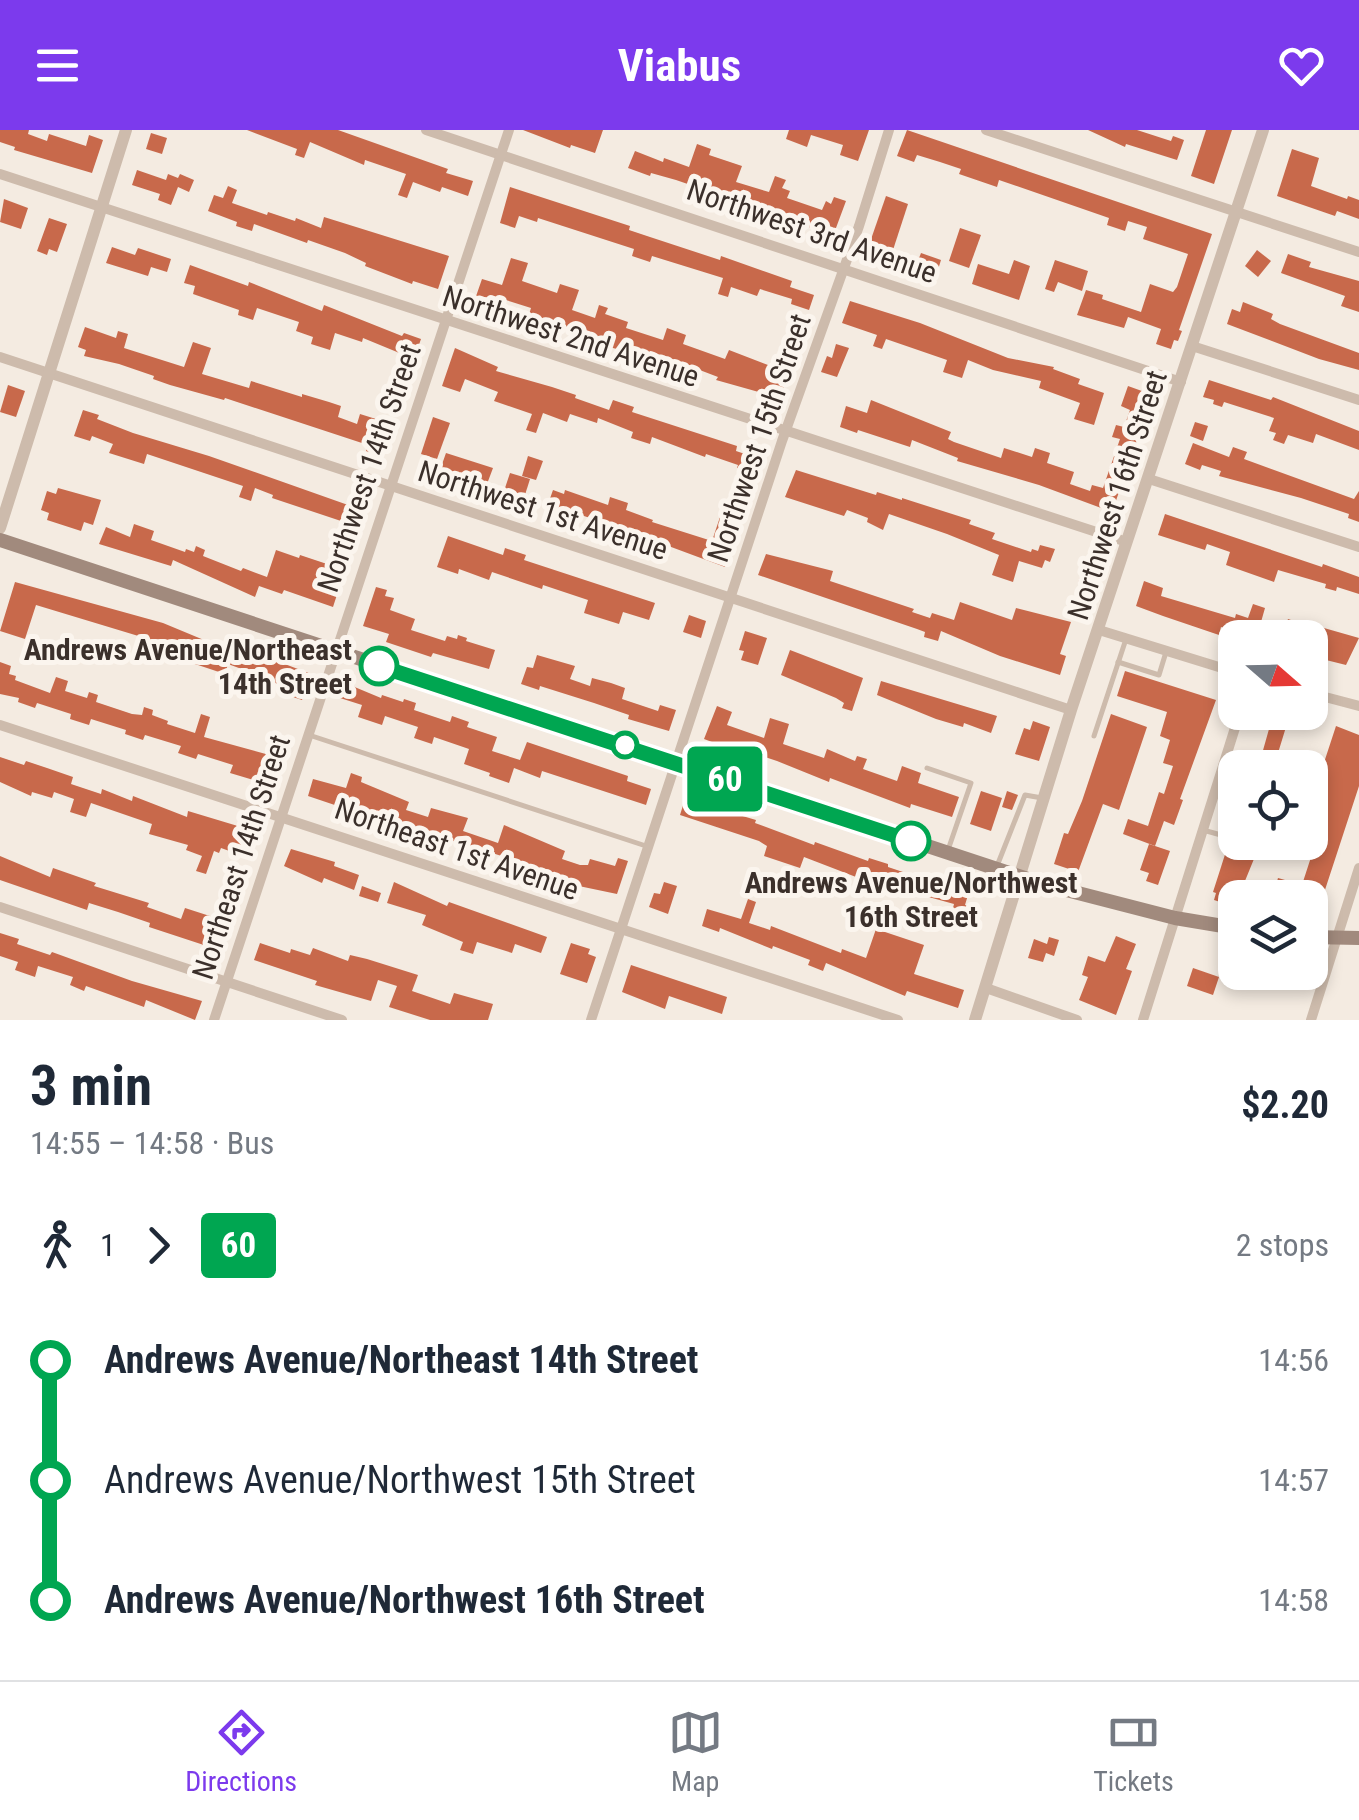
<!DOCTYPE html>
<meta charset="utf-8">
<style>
:root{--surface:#fff;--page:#f2f2f3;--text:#1f2937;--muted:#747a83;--line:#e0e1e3;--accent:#7c3aed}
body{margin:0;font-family:"Roboto Condensed",sans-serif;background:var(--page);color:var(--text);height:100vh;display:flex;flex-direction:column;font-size:38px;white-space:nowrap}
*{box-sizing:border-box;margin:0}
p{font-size:32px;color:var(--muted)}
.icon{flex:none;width:55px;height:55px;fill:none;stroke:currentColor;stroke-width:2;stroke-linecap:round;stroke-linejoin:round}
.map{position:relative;height:890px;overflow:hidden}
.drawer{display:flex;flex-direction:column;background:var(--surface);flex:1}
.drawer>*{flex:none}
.badge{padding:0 20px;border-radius:8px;font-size:35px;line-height:65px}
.needle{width:65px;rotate:110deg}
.fabs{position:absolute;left:1218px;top:490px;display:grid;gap:20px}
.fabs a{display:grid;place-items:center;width:110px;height:110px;border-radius:20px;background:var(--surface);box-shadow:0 5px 15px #0003;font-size:50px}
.map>.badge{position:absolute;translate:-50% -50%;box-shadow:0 0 0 5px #fff}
.legs{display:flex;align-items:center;gap:15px;height:110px;padding:0 30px;font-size:32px}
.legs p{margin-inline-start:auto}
.overview{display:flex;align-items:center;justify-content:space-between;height:170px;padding:0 30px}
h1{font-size:55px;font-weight:700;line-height:75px}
ul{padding:0 30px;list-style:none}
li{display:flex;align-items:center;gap:35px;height:120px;font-size:38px}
li i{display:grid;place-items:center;width:15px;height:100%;margin:0 12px;background:currentColor}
li i::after{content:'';width:25px;height:25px;margin:-12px;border:8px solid;border-radius:50%;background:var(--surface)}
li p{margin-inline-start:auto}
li:first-child i{background:linear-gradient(#0000 50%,currentColor 0)}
li:last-child i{background:linear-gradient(currentColor 50%,#0000 0)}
header{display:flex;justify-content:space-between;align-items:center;height:130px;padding:0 30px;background:var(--accent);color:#fff;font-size:45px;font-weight:700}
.dock{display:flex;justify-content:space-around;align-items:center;height:140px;border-top:2px solid var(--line);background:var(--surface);font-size:28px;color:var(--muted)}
.dock a{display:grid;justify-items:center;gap:5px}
.dock .active{color:var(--accent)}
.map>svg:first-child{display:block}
.building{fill:#c8694b}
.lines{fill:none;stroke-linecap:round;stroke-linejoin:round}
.service{stroke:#cdbbac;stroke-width:5}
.minor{stroke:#cdbbac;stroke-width:10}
.tertiary{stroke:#cdbbac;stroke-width:12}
.secondary{stroke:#a18a7d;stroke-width:14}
.line-1-casing{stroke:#fff;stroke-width:22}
.line-1{stroke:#00a651;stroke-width:15}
.stop-1-dot{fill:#fff;stroke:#00a651;stroke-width:5}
.labels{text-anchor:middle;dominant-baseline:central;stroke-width:10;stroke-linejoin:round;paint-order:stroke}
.street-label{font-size:30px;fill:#3b302b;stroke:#fbf5ee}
.stop-label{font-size:30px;font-weight:bold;fill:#3b302b;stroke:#fbf5ee;text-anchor:end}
</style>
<header><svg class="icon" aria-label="menu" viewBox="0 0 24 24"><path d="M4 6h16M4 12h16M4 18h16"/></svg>Viabus<svg class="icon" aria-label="heart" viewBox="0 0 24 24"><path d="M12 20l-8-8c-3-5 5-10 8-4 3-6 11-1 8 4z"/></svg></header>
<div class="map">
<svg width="1359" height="890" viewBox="0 0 1359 890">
<rect width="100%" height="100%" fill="#f4ebe1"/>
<g class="building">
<polygon points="0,0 29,0 28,4 47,11 49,4 86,16 89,5 103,10 92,43 14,20 15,17 0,12"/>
<polygon points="247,0 338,0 448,39 446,43 473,51 468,66 442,57 440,62 413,52 407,68 398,65 406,44 365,30 364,35 310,12 304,28 295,25 297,19"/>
<polygon points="523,0 603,0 595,23 571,15 570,18"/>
<polygon points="789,0 869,0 858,31 840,25 843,15 811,5 807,17 786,9"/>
<polygon points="907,0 1212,104 1179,200 1182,201 1178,211 1174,210 1171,219 1156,214 1161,199 1128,187 1124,198 1077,185 1086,160 1103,165 1102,169 1141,182 1150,154 1173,162 1177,157 1188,124 1143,109 1147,97 1128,91 1125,101 1107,95 1109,88 999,50 997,57 959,44 961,39 940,32 917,25 914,32 897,26"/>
<polygon points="1088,0 1137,0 1171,11 1173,6 1184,10 1177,30 1126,14 1125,17"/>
<polygon points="1206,0 1232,0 1214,54 1191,46"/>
<polygon points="151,3 167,8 162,24 146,19"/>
<polygon points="697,14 711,19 709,25 742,36 736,52 769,62 775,46 786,50 782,58 790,61 787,68 822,80 826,71 831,74 834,67 846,71 833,106 771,83 713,69 714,63 676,50 651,43 650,46 628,38 635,21 663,32 664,28 689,37"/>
<polygon points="1292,19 1319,28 1311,56 1347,69 1348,66 1359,70 1359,89 1337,81 1335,86 1277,66"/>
<polygon points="137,40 166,50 168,44 178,48 180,44 194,50 189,62 178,57 171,75 158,70 160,64 132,55"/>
<polygon points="228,56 237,60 232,73 267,85 268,82 295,91 296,88 321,98 324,87 449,126 438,159 413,151 412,154 365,136 366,133 345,123 308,110 307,113 254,94 252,101 236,96 237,92 208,81 214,65 223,68"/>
<polygon points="510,57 630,96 629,100 650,107 720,130 721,126 792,151 790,157 814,165 809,180 791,174 792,169 760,159 757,166 731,157 728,167 718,164 723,148 652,126 650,132 632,126 634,119 538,88 537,92 519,86 515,98 500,93"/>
<polygon points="886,66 908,74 892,123 869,115"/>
<polygon points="4,69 28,78 21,99 0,92"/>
<polygon points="49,88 67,94 57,122 49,119 47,125 37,121"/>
<polygon points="960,98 981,105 969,138 949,131"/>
<polygon points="112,117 135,125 138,118 171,129 167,142 151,137 148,146 106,133"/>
<polygon points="1257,120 1271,131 1258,147 1245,136"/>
<polygon points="921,123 941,130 937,143 916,136"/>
<polygon points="1288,124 1311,132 1309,137 1359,151 1359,182 1341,176 1345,166 1281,143"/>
<polygon points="511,128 528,133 522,151 557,163 560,154 579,160 572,180 595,188 599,175 608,178 605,184 628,192 626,198 663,210 667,198 686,205 683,214 725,229 729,220 776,238 778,231 791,236 780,268 716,250 718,247 650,221 649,225 625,217 624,221 580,209 582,203 576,200 544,189 541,196 527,191 531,178 493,166 489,177 474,172 482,149 502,155"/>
<polygon points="1014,130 1030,136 1019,170 972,154 978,134 1009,144"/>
<polygon points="1055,130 1088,141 1082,161 1058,152 1054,162 1045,159"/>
<polygon points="190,135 248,156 249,152 264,158 322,181 324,175 402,206 404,203 421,209 414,229 363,208 362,212 335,203 330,220 311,214 313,207 296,201 299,192 257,178 253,190 238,185 239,180 193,164 195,156 184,153"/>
<polygon points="850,171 920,193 1008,228 1054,237 1053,239 1080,249 1078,254 1104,263 1094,295 1074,289 1080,273 1039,258 1041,251 993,240 968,230 962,248 943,242 947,230 886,209 882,219 873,216 877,205 842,193"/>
<polygon points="1243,172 1273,184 1271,189 1280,194 1359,223 1359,240 1319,229 1227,194 1232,179 1240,182"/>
<polygon points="85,197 116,208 118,201 128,204 124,218 184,237 193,212 211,218 202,244 249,258 251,251 302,267 302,264 329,272 341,276 338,287 357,294 360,284 392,294 381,326 366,321 368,315 225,268 224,270 170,255 153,249 154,246 119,234 84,226 86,220 78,217"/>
<polygon points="836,214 849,218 837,247 821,242 827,226 832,228"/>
<polygon points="455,218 498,237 496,241 552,257 576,265 575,268 609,280 613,270 634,277 632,282 737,316 736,321 760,329 755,344 737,338 738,335 706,324 705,327 652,307 650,314 631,308 633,302 598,288 597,293 570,284 567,292 543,283 536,303 526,300 532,284 494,271 498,262 465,249 460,262 442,256"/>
<polygon points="1209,250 1271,270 1273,267 1359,301 1359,320 1316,304 1313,313 1288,305 1284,314 1273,310 1276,303 1269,301 1274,288 1224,272 1222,277 1213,274 1214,270 1203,267"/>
<polygon points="8,255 25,261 16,287 0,282"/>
<polygon points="1128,256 1153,265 1112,382 1039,355 957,331 958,328 912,310 910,317 858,300 857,303 840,297 846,276 867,283 871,270 951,302 948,309 954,312 1001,328 1004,318 1032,327 1035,318 1050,323 1047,333 1074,342 1070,354 1090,361 1092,355 1103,358 1120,309 1112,307 1116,295 1124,297 1130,280 1121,276"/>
<polygon points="83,280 99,285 97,289 133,303 209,326 365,381 355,410 345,406 346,401 339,399 341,391 272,368 273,365 255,358 251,371 239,367 243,356 147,324 144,334 109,323 113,314 92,306 90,311 74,306"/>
<polygon points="433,287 450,293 437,329 421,324"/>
<polygon points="1195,292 1208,296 1203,311 1190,306"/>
<polygon points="1193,313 1229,327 1233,317 1247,322 1244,329 1354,369 1359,361 1359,392 1348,388 1349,384 1301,368 1219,346 1221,341 1202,335 1200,340 1185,334"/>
<polygon points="446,323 493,338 487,354 460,344 459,347 440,340"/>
<polygon points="528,326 543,331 536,350 522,346"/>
<polygon points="796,340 876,365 877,362 902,370 902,368 971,390 969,394 995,403 992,409 1031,422 1032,419 1038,421 1040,415 1055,419 1050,432 1045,430 1042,438 1019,431 1013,452 992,445 999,425 947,404 889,384 883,400 867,392 868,388 847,380 844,386 785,367"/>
<polygon points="510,343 530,349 524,368 504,361"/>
<polygon points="58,358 101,370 93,395 84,392 81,401 47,390 49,383 41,380 47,361 56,364"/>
<polygon points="553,360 564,364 565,360 608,375 610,367 628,373 626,380 653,390 652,392 712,411 722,381 742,388 725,437 620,398 619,401 601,395 602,392 572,382 571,385 547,377"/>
<polygon points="1165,384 1322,437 1323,434 1359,447 1359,464 1337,457 1336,461 1325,458 1326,454 1278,440 1274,452 1226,435 1230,422 1207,414 1205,420 1158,405"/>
<polygon points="134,394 154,401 151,410 185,422 186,419 194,422 196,416 205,420 203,426 241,441 243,438 267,447 276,420 299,428 300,425 345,440 333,477 284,460 282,464 259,456 255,467 173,430 171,436 99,414 106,397 130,407"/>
<polygon points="448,406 503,425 505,418 526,425 524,430 655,473 649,490 623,482 619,494 584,483 588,470 543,455 542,459 492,442 489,450 459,439 458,444 437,437"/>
<polygon points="766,424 833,441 830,451 914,479 912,482 930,488 932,483 954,490 960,472 1012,490 1016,478 1071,492 1060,524 1066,526 1060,545 1000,526 941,501 938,511 924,507 925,502 917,499 758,445"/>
<polygon points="1085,432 1101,437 1094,458 1078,453"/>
<polygon points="1144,451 1163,458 1161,466 1235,488 1236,484 1248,488 1253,474 1265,478 1261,492 1284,500 1288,489 1297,492 1293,503 1302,508 1252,508 1221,497 1219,505 1163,486 1136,476"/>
<polygon points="15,452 163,493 240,525 241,521 268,530 269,528 311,544 302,570 284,564 287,557 246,543 247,541 228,534 225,544 189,532 190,528 181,525 182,522 145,508 36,475 25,509 0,501"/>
<polygon points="376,457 387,460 385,466 394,468 390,480 415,489 411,500 445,511 447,506 457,509 458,505 467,508 466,511 495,520 489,539 433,523 431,527 386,512 389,504 363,496"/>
<polygon points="689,485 706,491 701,508 683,502"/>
<polygon points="1317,496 1359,508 1346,535 1310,526 1310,507 1313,508"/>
<polygon points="745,501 767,508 758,535 741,530 744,521 739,520"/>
<polygon points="790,520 863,548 852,581 842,578 844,573 836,568 781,545"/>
<polygon points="537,525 575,536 570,549 590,556 592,548 611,553 625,558 622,569 658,581 660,575 676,580 669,601 628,589 629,585 594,573 540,556 539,560 521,554 527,537 533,538"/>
<polygon points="0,532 11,536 9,544 16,546 15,550 50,563 56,547 68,551 65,561 87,568 89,562 98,565 96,572 132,584 142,585 144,577 153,580 152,585 168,591 167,594 195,603 201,584 210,587 204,607 273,626 274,622 284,625 273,656 230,643 233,635 198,624 196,629 178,623 181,616 145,605 143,610 125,604 126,600 91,589 89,595 70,589 71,584 37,573 35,578 18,572 19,568 0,564"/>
<polygon points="1125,541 1216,570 1180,669 1183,670 1174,695 1164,691 1155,716 1123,704 1128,689 1148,696 1159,662 1164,664 1173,636 1163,633 1170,610 1160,606 1167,582 1117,566"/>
<polygon points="881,551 997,586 991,603 964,593 963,597 936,589 877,565"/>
<polygon points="345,553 381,568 382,565 403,572 404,569 416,573 414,580 450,592 452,586 469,592 467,597 497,607 492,621 520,630 527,612 628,646 627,651 651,659 646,675 542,641 540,648 514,638 509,653 489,646 490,643 464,634 469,619 434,607 432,614 414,608 418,597 385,586 382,595 358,587 362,575 340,568"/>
<polygon points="717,576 732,582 727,595 764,608 770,588 789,594 783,614 824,628 827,619 855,631 857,626 867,629 863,639 897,651 902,636 921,643 918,653 959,667 952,687 911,674 910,678 830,648 829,652 777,631 738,618 736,621 704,609"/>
<polygon points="1111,584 1147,597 1119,680 1103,674 1078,742 1054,734 1064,703 1068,704 1082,671"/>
<polygon points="1033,591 1050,597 1039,631 1015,624 1024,598 1030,600"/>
<polygon points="1271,592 1286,597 1278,623 1288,627 1285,638 1258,638"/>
<polygon points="1336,596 1359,605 1359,656 1322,769 1300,761 1313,721 1310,720 1310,703 1324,664 1315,660"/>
<polygon points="0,627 24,635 26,631 47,638 73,647 71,654 101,664 102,659 132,671 133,666 187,687 188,681 258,702 249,728 221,718 219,723 214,721 206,744 196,741 202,726 186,720 188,715 149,704 152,694 91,673 86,687 70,682 74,669 54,662 52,668 32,662 31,666 0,652"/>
<polygon points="351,643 362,647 361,652 409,672 406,680 428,687 431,678 468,688 463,701 498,713 504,695 565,721 562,729 580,735 588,735 590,729 615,736 618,728 628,731 617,764 574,755 575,751 539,739 536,746 520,741 523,733 486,721 484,727 467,721 469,715 406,699 308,666 313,649 346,658"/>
<polygon points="981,661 1002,668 991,701 970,694"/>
<polygon points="1007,661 1018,665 1012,680 1002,677"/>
<polygon points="685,669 756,690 755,693 814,715 815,712 868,731 869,728 888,734 888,737 924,749 925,745 970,758 965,775 971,777 967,791 951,786 954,774 856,747 804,727 800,738 764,726 767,716 759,711 680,685"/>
<polygon points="1229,712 1269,712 1264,727 1256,724 1238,768 1232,768 1229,775 1214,770 1216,763 1213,762"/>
<polygon points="1149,714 1170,721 1158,755 1146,751 1149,743 1140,740"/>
<polygon points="291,719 335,732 334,736 359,745 354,760 324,748 322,753 284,736"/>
<polygon points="0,726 50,747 53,738 96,753 94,756 149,773 147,777 181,789 185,778 216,788 215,793 226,797 219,820 149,797 150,793 118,782 89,773 87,780 0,750"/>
<polygon points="1278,748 1292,752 1286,768 1273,765"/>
<polygon points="394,752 447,776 449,772 547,807 541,823 515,814 512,823 477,812 473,824 460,820 463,812 422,795 426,785 387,773"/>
<polygon points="664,752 677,756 668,784 649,777 654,763 660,764"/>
<polygon points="362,756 381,763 378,772 359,766"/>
<polygon points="748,769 756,772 749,793 770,800 771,796 841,823 842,819 866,828 876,799 924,815 914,844 964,860 958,878 907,861 905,866 826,833 823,841 808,835 810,830 773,816 772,819 720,798 719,802 702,796 707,779 741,789"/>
<polygon points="0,803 19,809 17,814 50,825 52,822 132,851 202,871 195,890 146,870 144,877 86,856 84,861 70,855 73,847 38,836 35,847 15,840 18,832 0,826"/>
<polygon points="1116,806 1136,814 1126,839 1132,841 1116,885 1079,870 1088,847 1082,845 1088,826 1105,832"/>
<polygon points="1049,807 1059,810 1054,826 1046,823 1043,832 1028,828 1034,809 1047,814"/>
<polygon points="260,813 290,823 291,819 310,825 313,818 348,831 350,825 367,829 418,845 412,861 450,874 454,863 493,874 488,890 430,890 389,877 397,856 378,850 371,871 315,855 317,851 254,830"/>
<polygon points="571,813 590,819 588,824 596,827 587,853 560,844"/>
<polygon points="631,835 727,867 722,884 669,866 665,879 622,862"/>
<polygon points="1193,838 1219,847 1213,865 1187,856"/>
</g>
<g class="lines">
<g class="service">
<polyline points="1118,532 1159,545 1166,522"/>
<polyline points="309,605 646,716"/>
<polyline points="1094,606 1126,509"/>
<polyline points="927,638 971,653 948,720"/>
<polyline points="1203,700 1221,705"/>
<polyline points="997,736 1025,665 1042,668"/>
</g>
<g class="minor">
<polyline points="426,0 1181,252"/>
<polyline points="986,0 1359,122"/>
<polyline points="0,44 1127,412"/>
<polyline points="1192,216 1359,270"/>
<polyline points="0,227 1071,580"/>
<polyline points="1149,349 1359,417"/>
<polyline points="1099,500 1235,542"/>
<polyline points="1310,563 1359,576"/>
<polyline points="0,595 898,890"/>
<polyline points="0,777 342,890"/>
<polyline points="986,858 1077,890"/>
<polyline points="214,890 509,0"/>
<polyline points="591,890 782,311 859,96 889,0"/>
<polyline points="1143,890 1240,582"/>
<polyline points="1311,890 1359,738"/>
</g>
<g class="tertiary">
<polyline points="0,398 126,0"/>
<polyline points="975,890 1071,580 1263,0"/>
</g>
<g class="secondary">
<polyline points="0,410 1043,754 1175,788 1235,798"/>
<polyline points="1310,807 1359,808"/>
</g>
</g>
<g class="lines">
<defs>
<polyline id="line-1" points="379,536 911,711"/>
</defs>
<use href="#line-1" class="line-1-casing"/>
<use href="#line-1" class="line-1"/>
</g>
<g class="stop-1-dot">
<circle cx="379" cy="536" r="18"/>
<circle cx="625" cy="615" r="12"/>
<circle cx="911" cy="711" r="18"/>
</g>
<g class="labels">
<g class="street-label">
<text transform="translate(812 101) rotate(19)">Northwest 3rd Avenue</text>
<text transform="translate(571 206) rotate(18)">Northwest 2nd Avenue</text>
<text transform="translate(759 308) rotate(-71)">Northwest 15th Street</text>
<text transform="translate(369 338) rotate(-71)">Northwest 14th Street</text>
<text transform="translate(1117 365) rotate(-72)">Northwest 16th Street</text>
<text transform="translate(543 380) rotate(18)">Northwest 1st Avenue</text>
<text transform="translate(457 719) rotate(19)">Northeast 1st Avenue</text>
<text transform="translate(241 727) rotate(-72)">Northeast 14th Street</text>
</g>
<g class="stop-label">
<text x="352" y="519">Andrews Avenue/Northeast<tspan x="352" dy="34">14th Street</tspan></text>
<text x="911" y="752" text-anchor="middle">Andrews Avenue/Northwest<tspan x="911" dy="34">16th Street</tspan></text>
</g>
</g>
</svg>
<div class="fabs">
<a><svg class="needle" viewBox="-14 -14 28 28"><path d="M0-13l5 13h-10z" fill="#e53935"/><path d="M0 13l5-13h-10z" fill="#747a83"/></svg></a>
<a><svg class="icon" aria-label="locate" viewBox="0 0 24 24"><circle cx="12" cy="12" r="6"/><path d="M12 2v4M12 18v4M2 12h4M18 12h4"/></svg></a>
<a><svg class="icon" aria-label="layers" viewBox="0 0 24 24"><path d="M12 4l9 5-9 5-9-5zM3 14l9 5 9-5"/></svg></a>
</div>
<b class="badge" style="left:725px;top:649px;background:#00a651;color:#fff">60</b>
</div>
<section class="drawer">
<div class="overview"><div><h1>3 min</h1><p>14:55 – 14:58 · Bus</p></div><b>$2.20</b></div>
<div class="legs"><svg class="icon" aria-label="walk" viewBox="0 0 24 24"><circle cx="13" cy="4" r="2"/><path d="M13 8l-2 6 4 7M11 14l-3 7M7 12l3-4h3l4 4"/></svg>1<svg class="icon" aria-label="forward" viewBox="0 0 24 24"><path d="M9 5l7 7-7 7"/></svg><b class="badge" style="background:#00a651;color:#fff">60</b><p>2 stops</p></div>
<ul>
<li><i style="color:#00a651"></i><b>Andrews Avenue/Northeast 14th Street</b><p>14:56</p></li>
<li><i style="color:#00a651"></i><span>Andrews Avenue/Northwest 15th Street</span><p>14:57</p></li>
<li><i style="color:#00a651"></i><b>Andrews Avenue/Northwest 16th Street</b><p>14:58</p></li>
</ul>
</section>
<nav class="dock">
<a class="active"><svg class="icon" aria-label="directions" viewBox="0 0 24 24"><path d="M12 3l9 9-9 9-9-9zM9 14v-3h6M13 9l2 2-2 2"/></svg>Directions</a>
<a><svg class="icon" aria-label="map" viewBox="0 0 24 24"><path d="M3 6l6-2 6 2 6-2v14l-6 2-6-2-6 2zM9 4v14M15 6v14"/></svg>Map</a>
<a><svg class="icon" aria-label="tickets" viewBox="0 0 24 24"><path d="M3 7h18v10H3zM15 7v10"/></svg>Tickets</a>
</nav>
